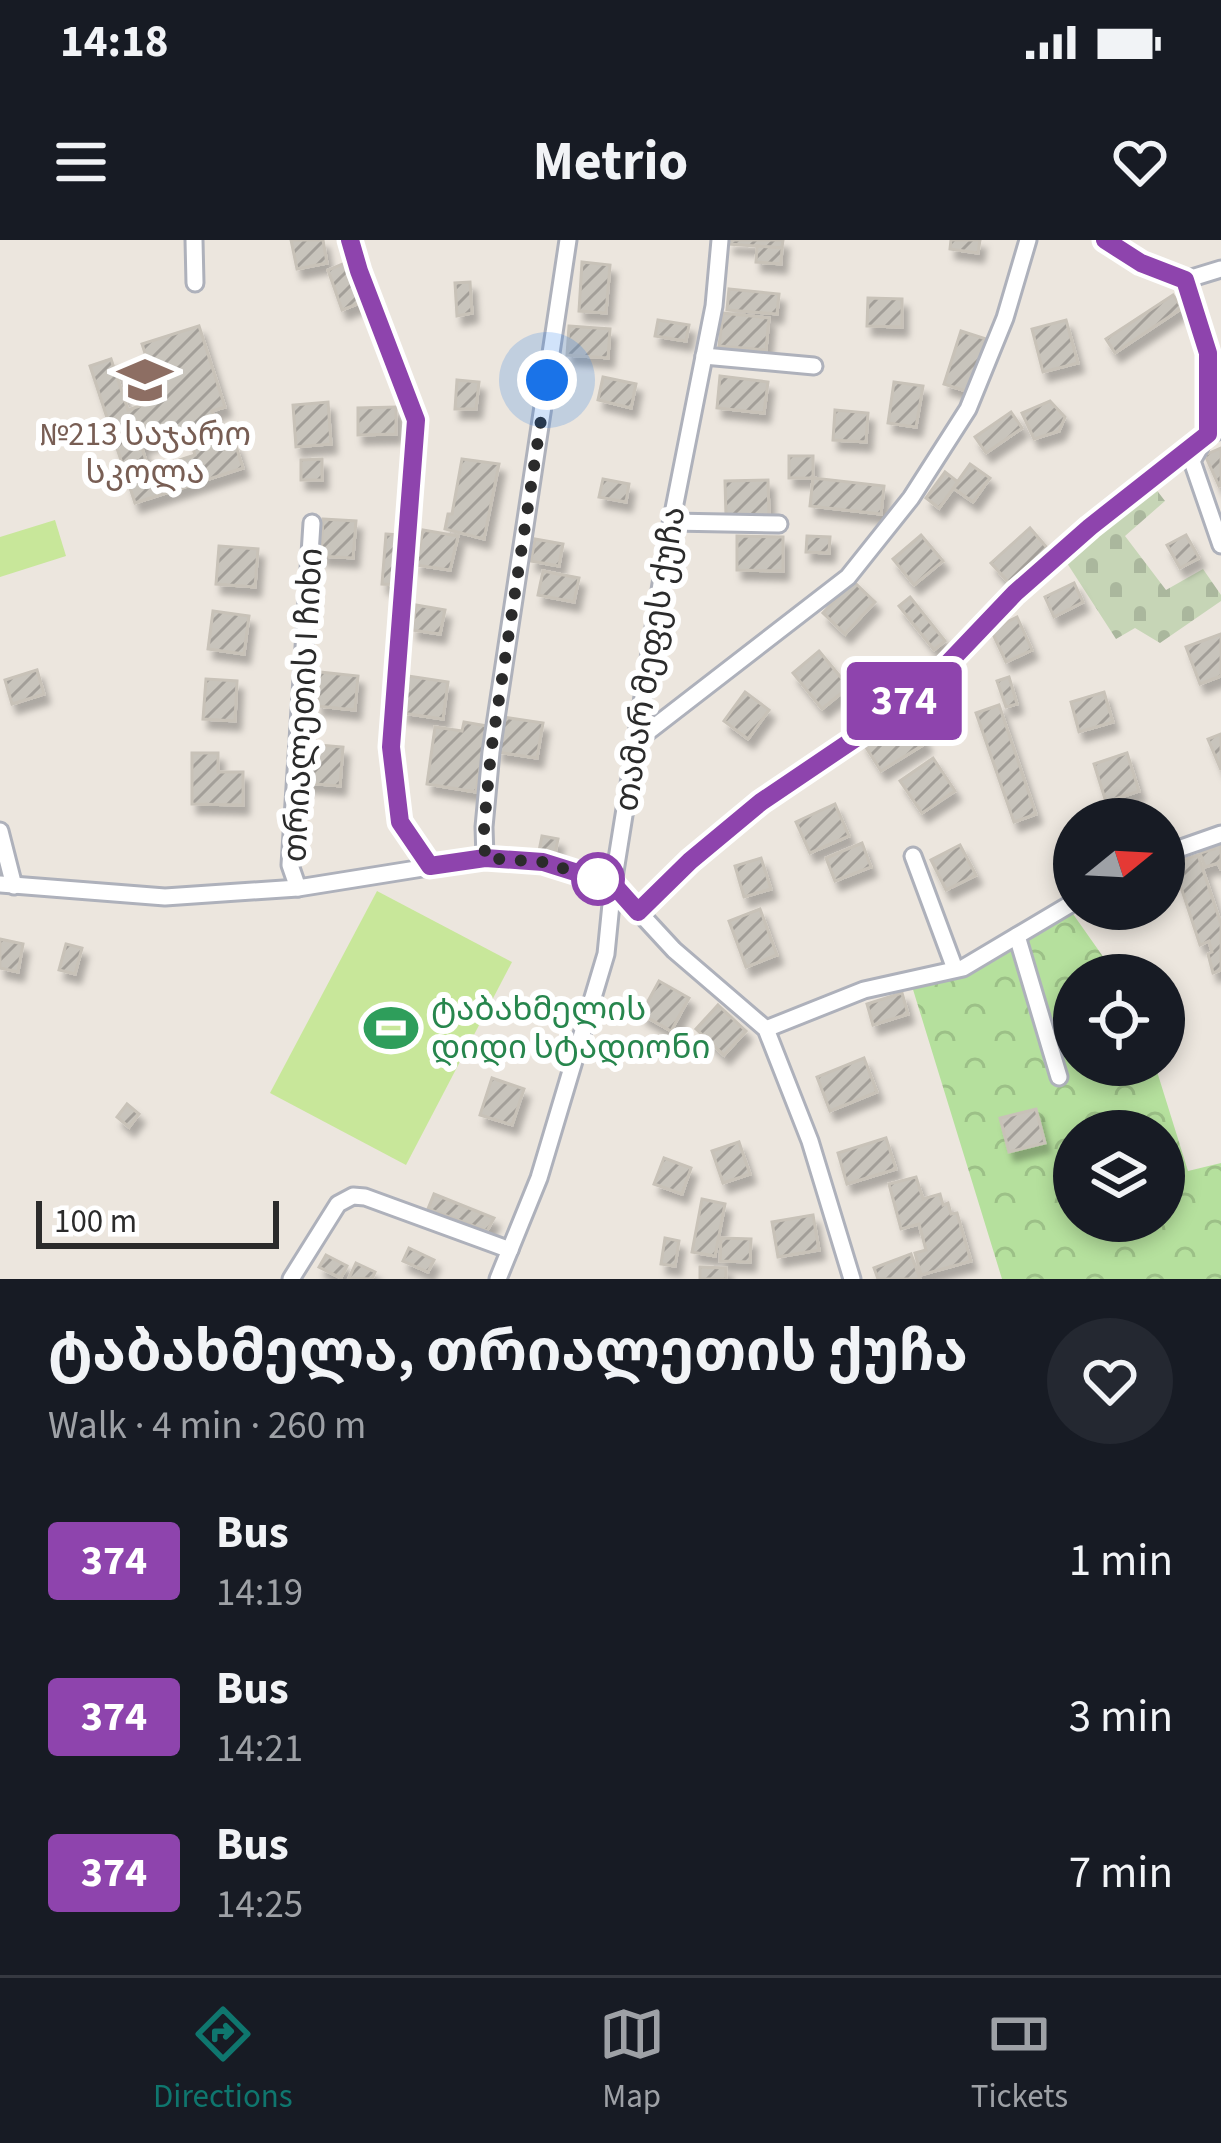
<!DOCTYPE html>
<meta charset="utf-8">
<style>
:root{--surface:#171b24;--page:#242831;--text:#f1f3f6;--muted:#9ea1a6;--line:#363941;--accent:#0f766e}
body{margin:0;font-family:"Source Sans 3","Noto Sans Georgian",sans-serif;background:var(--page);color:var(--text);height:100vh;display:flex;flex-direction:column;font-size:45px;white-space:nowrap}
*{box-sizing:border-box;margin:0}
p{font-size:39px;color:var(--muted)}
.icon{flex:none;width:66px;height:66px;fill:none;stroke:currentColor;stroke-width:2;stroke-linecap:round;stroke-linejoin:round}
.map{position:relative;height:1039px;overflow:hidden}
.panel{display:flex;flex-direction:column;background:var(--surface);flex:1}
.panel>*{flex:none}
.badge{padding:0 24px;border-radius:9px;font-size:42px;line-height:78px}
.needle{width:78px;rotate:72deg}
.fabs{position:absolute;left:1053px;top:558px;display:grid;gap:24px}
.fabs a{display:grid;place-items:center;width:132px;height:132px;border-radius:50%;background:var(--surface);box-shadow:0 6px 18px #0003;font-size:60px}
.scale{position:absolute;left:36px;bottom:30px;width:243px;box-sizing:border-box;padding-left:12px;border:6px solid #2b2b2b;border-top:0;font-size:33px;line-height:42px;white-space:nowrap;color:#2b2b2b;-webkit-text-stroke:9px #fff;paint-order:stroke}
.you{position:absolute;width:60px;height:60px;margin:-30px;border:9px solid #fff;border-radius:50%;background:#1a73e8;box-shadow:0 0 0 18px #1a73e833}
.map>.badge{position:absolute;translate:-50% -50%;box-shadow:0 0 0 6px #fff}
.round{display:grid;place-items:center;flex:none;width:126px;height:126px;border-radius:63px;background:var(--page)}
.overview{display:flex;align-items:center;justify-content:space-between;height:204px;padding:0 48px}
h1{font-size:57px;font-weight:700;line-height:90px}
ul{padding:0;list-style:none}
li{display:flex;align-items:center;gap:36px;height:156px;padding:0 48px}
li div{flex:1}
li b{display:block;font-size:45px}
li em{font-style:normal}
li .badge{min-width:132px;font-weight:700;text-align:center}
.status{display:flex;justify-content:space-between;align-items:center;height:84px;padding:0 60px;background:var(--surface);direction:ltr}
.status svg{height:33px;fill:currentColor}
header{display:flex;justify-content:space-between;align-items:center;height:156px;padding:0 48px;background:var(--surface);font-size:54px;font-weight:700}
.dock{display:flex;justify-content:space-around;align-items:center;height:168px;border-top:3px solid var(--line);background:var(--surface);font-size:33px;color:var(--muted)}
.dock a{display:grid;justify-items:center;gap:6px}
.dock .active{color:var(--accent)}
.map>svg:first-child{display:block}
.forest{fill:url(#forest-crowns);fill-rule:evenodd}
.cemetery{fill:url(#cemetery-stones)}
.pitch{fill:#c8e79a}
.building{fill:url(#building-hatch);stroke:#c8c2b8;stroke-width:3;fill-rule:evenodd;filter:url(#shadow)}
.lines{fill:none;stroke-linecap:round;stroke-linejoin:round}
.minor-casing{stroke:#aeb1bb;stroke-width:21}
.minor{stroke:#fff;stroke-width:15}
.line-casing{stroke:#fff;stroke-width:27}
.line{stroke:#8e44ad;stroke-width:18}
.walk{stroke:#2b2b2b;stroke-width:12;stroke-dasharray:0 21.6}
.stop-dot{fill:#fff;stroke:#8e44ad;stroke-width:6}
.labels{text-anchor:middle;dominant-baseline:central;stroke-width:12;stroke-linejoin:round;paint-order:stroke}
.education-label{font-size:33px;fill:#785e54;stroke:#fff}
.street-label{font-size:33px;fill:#2b2b2b;stroke:#fff}
.leisure-label{font-size:33px;fill:#27864d;stroke:#fff;text-anchor:start}
</style>
<div class="status"><b>14:18</b><svg viewBox="0 0 49 12"><path d="M0 12V9h3v3zM5 12V6h3v6zM10 12V3h3v9zM15 12V0h3v12zM26 1h20v11H26zM47 4h2v5h-2z"/></svg></div>
<header><svg class="icon" aria-label="menu" viewBox="0 0 24 24"><path d="M4 6h16M4 12h16M4 18h16"/></svg>Metrio<svg class="icon" aria-label="heart" viewBox="0 0 24 24"><path d="M12 20l-8-8c-3-5 5-10 8-4 3-6 11-1 8 4z"/></svg></header>
<div class="map">
<svg width="1221" height="1039" viewBox="0 0 1221 1039">
<defs>
<pattern id="forest-crowns" width="20" height="18" patternUnits="userSpaceOnUse" patternTransform="scale(3)"><rect width="20" height="18" fill="#b5e09d"/><path d="M2 6a3 3 0 1 1 6 0M12 15a3 3 0 1 1 6 0" fill="none" stroke="#9cc087"/></pattern>
<pattern id="cemetery-stones" width="16" height="16" patternUnits="userSpaceOnUse" patternTransform="scale(3)"><rect width="16" height="16" fill="#c6d5b6"/><path d="M2 7V4a2 2 0 0 1 4 0v3zM10 15v-3a2 2 0 0 1 4 0v3z" fill="#aab79d"/></pattern>
<pattern id="building-hatch" width="6" height="6" patternUnits="userSpaceOnUse" patternTransform="scale(3)"><rect width="6" height="6" fill="#c8c4bc"/><path d="M-1 1l2-2M0 6l6-6M5 7l2-2" fill="none" stroke="#a39f99"/></pattern>
<filter id="shadow"><feDropShadow dx="5.5" dy="9" stdDeviation="3" flood-color="#0004"/></filter>
</defs>
<rect width="100%" height="100%" fill="#ece6de"/>
<path class="forest" d="M1073,674L1116,735H1074V825H1155L1188,931L1221,923V1039H1002L911,743L996,720ZM1074,891H1164V981H1074Z"/>
<polygon class="cemetery" points="1155,248 1165,261 1125,296 1166,350 1203,329 1221,355 1221,361 1160,403 1135,388 1116,399 1065,320"/>
<g class="pitch">
<polygon points="55,280 66,316 0,337 0,297"/>
<polygon points="377,651 512,722 406,925 270,853"/>
</g>
<g class="building">
<polygon points="291,0 323,0 327,23 297,29"/>
<polygon points="729,0 783,0 782,8 729,4"/>
<polygon points="951,0 980,0 978,13 950,9"/>
<polygon points="757,6 782,8 781,24 756,22"/>
<polygon points="350,21 365,61 342,70 328,30"/>
<polygon points="582,22 610,25 606,73 579,71"/>
<polygon points="470,42 472,73 457,76 455,43"/>
<polygon points="729,49 779,54 777,74 727,70"/>
<polygon points="1173,55 1182,68 1115,113 1106,99"/>
<polygon points="868,58 902,59 902,87 867,86"/>
<polygon points="723,73 769,78 766,110 719,106"/>
<polygon points="658,80 689,85 686,101 655,96"/>
<polygon points="1066,80 1078,123 1043,132 1032,89"/>
<path d="M199,86L225,167L212,171L223,206L235,203L243,228L135,263L90,126L111,119L128,170L160,159L142,104ZM187,190L195,215L149,230L141,205Z"/>
<polygon points="569,86 610,89 608,118 567,115"/>
<polygon points="961,91 986,99 969,152 944,144"/>
<polygon points="720,136 768,142 764,173 717,168"/>
<polygon points="603,137 636,144 631,168 598,160"/>
<polygon points="457,140 479,142 476,169 455,169"/>
<polygon points="894,142 923,146 916,187 888,183"/>
<polygon points="1050,161 1065,177 1059,191 1034,199 1022,173"/>
<polygon points="328,162 331,204 296,207 293,165"/>
<polygon points="396,167 396,194 358,195 358,168"/>
<polygon points="835,170 868,173 866,202 833,200"/>
<polygon points="1011,172 1022,188 986,213 975,197"/>
<polygon points="1221,208 1221,245 1219,246 1205,215"/>
<rect x="789" y="216" width="24" height="22"/>
<polygon points="322,219 322,240 301,240 301,220"/>
<polygon points="462,219 499,224 484,299 445,289 448,274 452,274"/>
<polygon points="970,224 990,238 973,262 953,248"/>
<polygon points="945,232 958,242 939,268 926,258"/>
<polygon points="813,238 884,246 881,274 810,266"/>
<polygon points="603,239 629,244 626,262 599,257"/>
<polygon points="768,240 769,275 726,276 725,241"/>
<polygon points="323,279 356,281 353,318 321,316"/>
<polygon points="1030,288 1048,309 1010,344 991,323"/>
<polygon points="423,290 458,296 450,330 416,325"/>
<polygon points="386,294 400,295 396,345 382,344"/>
<polygon points="921,295 943,321 914,345 893,319"/>
<polygon points="1186,295 1199,318 1180,328 1167,305"/>
<polygon points="737,296 783,297 783,331 737,330"/>
<polygon points="807,296 830,297 829,313 806,312"/>
<polygon points="535,299 563,304 559,326 531,321"/>
<polygon points="219,306 258,309 255,347 216,344"/>
<polygon points="543,331 579,338 574,362 538,355"/>
<polygon points="853,341 875,362 845,394 823,373"/>
<polygon points="1074,343 1083,362 1054,377 1045,357"/>
<polygon points="910,357 945,401 934,410 899,366"/>
<polygon points="416,365 445,370 440,394 412,390"/>
<polygon points="213,371 249,376 244,414 208,409"/>
<polygon points="1017,377 1032,410 1006,422 991,390"/>
<polygon points="1221,394 1221,436 1200,444 1186,407"/>
<polygon points="819,411 849,447 822,469 793,433"/>
<polygon points="37,430 44,454 12,464 5,440"/>
<polygon points="320,432 358,436 355,470 317,466"/>
<polygon points="408,436 448,442 443,479 402,473"/>
<polygon points="1009,437 1017,464 1006,467 997,441"/>
<polygon points="206,439 237,441 235,481 203,479"/>
<polygon points="745,452 769,470 748,499 724,481"/>
<polygon points="1104,452 1113,482 1079,492 1071,462"/>
<polygon points="999,465 1036,574 1014,582 976,473"/>
<polygon points="907,473 926,503 881,531 862,501"/>
<polygon points="503,477 543,483 537,518 497,512"/>
<polygon points="464,482 487,486 476,552 427,544 435,487 462,491"/>
<polygon points="1221,494 1221,530 1208,499"/>
<polygon points="307,504 343,507 340,546 304,543"/>
<polygon points="192,513 218,513 218,532 243,532 243,565 192,564"/>
<polygon points="1127,513 1139,551 1106,562 1094,524"/>
<polygon points="933,518 955,551 922,573 900,541"/>
<polygon points="835,564 849,596 810,613 796,582"/>
<polygon points="542,596 558,599 555,614 539,611"/>
<polygon points="1221,600 1221,630 1218,623 1205,627 1200,613 1214,609 1212,603"/>
<polygon points="862,603 871,627 835,641 826,618"/>
<polygon points="960,605 976,635 946,650 931,620"/>
<polygon points="1198,615 1221,684 1221,730 1213,733 1208,714 1212,712 1209,701 1200,705 1173,623"/>
<polygon points="761,618 771,649 744,657 735,626"/>
<polygon points="760,669 777,715 746,727 729,681"/>
<polygon points="0,699 23,704 18,732 0,728"/>
<polygon points="66,704 82,708 75,734 59,730"/>
<polygon points="659,741 689,758 671,791 641,774"/>
<polygon points="902,753 908,774 873,785 867,764"/>
<polygon points="718,765 746,791 724,815 696,789"/>
<polygon points="864,818 877,852 830,871 817,837"/>
<polygon points="492,838 524,849 512,885 480,875"/>
<polygon points="127,864 139,874 129,887 117,877"/>
<polygon points="1036,869 1045,903 1009,912 1000,878"/>
<polygon points="886,898 896,929 847,944 838,913"/>
<polygon points="739,902 750,934 723,943 712,911"/>
<polygon points="664,918 691,928 682,954 654,944"/>
<polygon points="916,937 923,959 940,954 943,965 948,963 951,974 957,973 971,1021 921,1035 915,1013 926,1010 919,984 901,989 889,944"/>
<polygon points="434,954 494,978 487,991 428,969"/>
<polygon points="702,959 725,964 715,1016 692,1012"/>
<polygon points="813,975 819,1010 778,1017 772,982"/>
<polygon points="665,998 679,1001 675,1026 661,1024"/>
<polygon points="721,998 751,999 750,1022 720,1021"/>
<polygon points="409,1008 434,1020 428,1032 403,1021"/>
<polygon points="911,1014 920,1039 878,1039 874,1028"/>
<polygon points="326,1015 347,1026 341,1038 319,1027"/>
<polygon points="356,1023 375,1032 372,1039 349,1038"/>
<polygon points="700,1027 726,1028 726,1039 700,1039"/>
</g>
<g class="lines">
<defs>
<g id="minor">
<polyline points="194,0 195,43"/>
<polyline points="349,0 359,31 416,180 391,507 400,582 430,626"/>
<polyline points="1105,0 1141,23 1185,40 1221,29"/>
<polyline points="1185,40 1208,113 1208,194"/>
<polyline points="704,116 814,126"/>
<polyline points="1200,207 1192,221 1221,305"/>
<polyline points="672,282 779,284"/>
<polyline points="636,501 848,337 911,258 968,169 1005,78 1028,0"/>
<polyline points="0,591 14,646"/>
<polyline points="1164,614 1221,594"/>
<polyline points="913,616 955,729"/>
<polyline points="485,618 484,587 491,512 568,0"/>
<polyline points="0,644 165,657 298,648 485,618 543,622 613,644"/>
<polyline points="613,644 674,710 766,789 810,901 852,1039"/>
<polyline points="298,648 290,625 312,283"/>
<polyline points="638,672 690,621 761,562 875,485 933,439 1015,353 1090,287 1208,194 1221,190"/>
<polyline points="1017,696 1059,837"/>
<polyline points="766,789 864,750 963,728 1074,662"/>
<polyline points="291,1039 338,964 353,956 365,957 510,1010"/>
<polyline points="498,1039 539,938 606,714 613,644 669,294 714,66 720,0"/>
</g>
</defs>
<use href="#minor" class="minor-casing"/>
<use href="#minor" class="minor"/>
</g>
<g class="lines">
<defs>
<polyline id="line" points="350,0 359,31 416,180 391,507 400,582 430,626 485,618 543,622 613,644 638,672 690,621 761,562 875,485 933,439 1015,353 1090,287 1208,194 1208,113 1185,40 1141,23 1105,0"/>
</defs>
<use href="#line" class="line-casing"/>
<use href="#line" class="line"/>
<polyline class="walk" points="547,140 491,512 484,587 485,618 543,622 613,644 598,639"/>
</g>
<defs>
<symbol id="school-bare" viewBox="-9 -9 18 18"><path d="M0-5L7-2L0 1L-7-2ZM-4 1L0 2.5L4 1V4Q0 6-4 4Z" fill="#8d6e63" stroke="#fff" stroke-width="2.5" paint-order="stroke"/></symbol>
<symbol id="stadium-bare" viewBox="-9 -9 18 18"><path d="M0-5a6.5 5 0 1 0 0 10a6.5 5 0 1 0 0-10ZM-3.5-1.8h7v3.6h-7Z" fill="#2e9e5b" stroke="#fff" stroke-width="2.5" paint-order="stroke"/></symbol>
</defs>
<g fill-rule="evenodd">
<use href="#school-bare" x="107" y="102" width="76" height="76"/>
<use href="#stadium-bare" x="353" y="750" width="76" height="76"/>
</g>
<circle class="stop-dot" cx="598" cy="639" r="24"/>
<g class="labels">
<g class="education-label">
<text x="145" y="194">№213 საჯარო<tspan x="145" dy="38">სკოლა</tspan></text>
</g>
<g class="street-label">
<text transform="translate(650 419) rotate(-81)">თამარ მეფეს ქუჩა</text>
<text transform="translate(303 465) rotate(-87)">თრიალეთის I ჩიხი</text>
</g>
<g class="leisure-label">
<text x="431" y="769">ტაბახმელის<tspan x="431" dy="38">დიდი სტადიონი</tspan></text>
</g>
</g>
</svg>
<div class="fabs">
<a><svg class="needle" viewBox="-14 -14 28 28"><path d="M0-13l5 13h-10z" fill="#e53935"/><path d="M0 13l5-13h-10z" fill="#9ea1a6"/></svg></a>
<a><svg class="icon" aria-label="locate" viewBox="0 0 24 24"><circle cx="12" cy="12" r="6"/><path d="M12 2v4M12 18v4M2 12h4M18 12h4"/></svg></a>
<a><svg class="icon" aria-label="layers" viewBox="0 0 24 24"><path d="M12 4l9 5-9 5-9-5zM3 14l9 5 9-5"/></svg></a>
</div>
<div class="scale">100 m</div>
<div class="you" style="left:547px;top:140px"></div>
<b class="badge" style="left:904px;top:461px;background:#8e44ad;color:#fff">374</b>
</div>
<section class="panel">
<div class="overview"><div><h1>ტაბახმელა, თრიალეთის ქუჩა</h1><p>Walk · 4 min · 260 m</p></div><a class="round"><svg class="icon" aria-label="heart" viewBox="0 0 24 24"><path d="M12 20l-8-8c-3-5 5-10 8-4 3-6 11-1 8 4z"/></svg></a></div>
<ul>
<li><span class="badge" style="background:#8e44ad;color:#fff">374</span><div><b>Bus</b><p>14:19</p></div><em>1 min</em></li>
<li><span class="badge" style="background:#8e44ad;color:#fff">374</span><div><b>Bus</b><p>14:21</p></div><em>3 min</em></li>
<li><span class="badge" style="background:#8e44ad;color:#fff">374</span><div><b>Bus</b><p>14:25</p></div><em>7 min</em></li>
</ul>
</section>
<nav class="dock">
<a class="active"><svg class="icon" aria-label="directions" viewBox="0 0 24 24"><path d="M12 3l9 9-9 9-9-9zM9 14v-3h6M13 9l2 2-2 2"/></svg>Directions</a>
<a><svg class="icon" aria-label="map" viewBox="0 0 24 24"><path d="M3 6l6-2 6 2 6-2v14l-6 2-6-2-6 2zM9 4v14M15 6v14"/></svg>Map</a>
<a><svg class="icon" aria-label="tickets" viewBox="0 0 24 24"><path d="M3 7h18v10H3zM15 7v10"/></svg>Tickets</a>
</nav>
